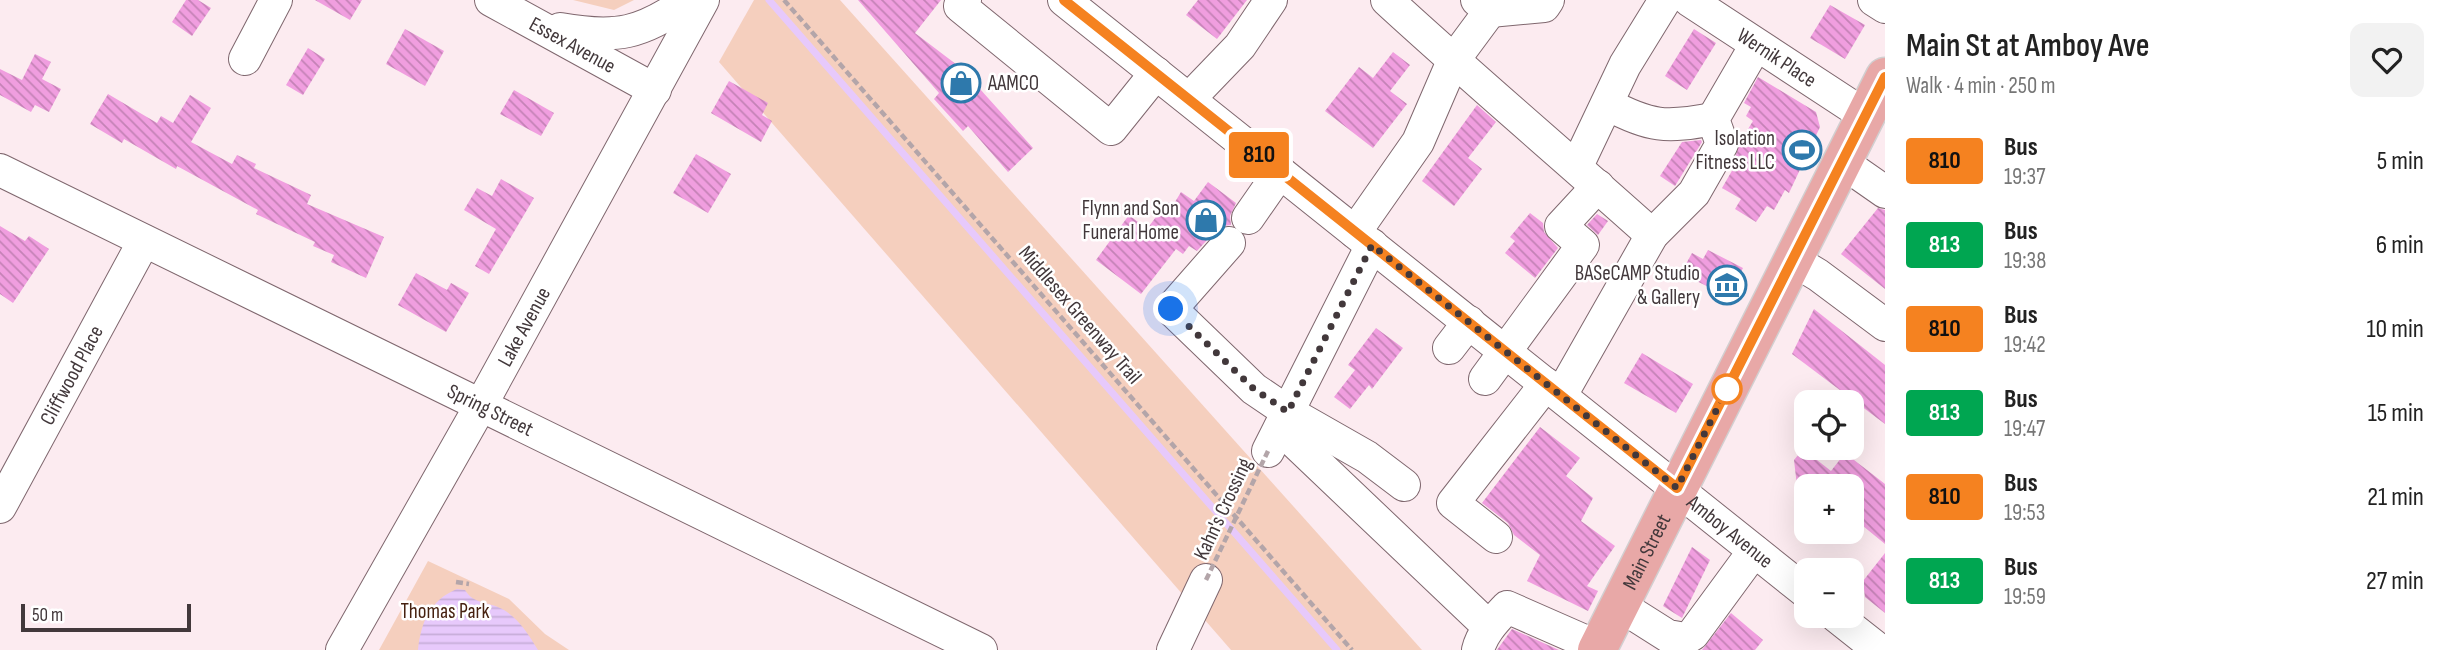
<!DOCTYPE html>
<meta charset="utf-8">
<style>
:root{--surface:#fff;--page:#f2f2f2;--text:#222;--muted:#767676}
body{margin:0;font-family:"Sofia Sans Condensed",sans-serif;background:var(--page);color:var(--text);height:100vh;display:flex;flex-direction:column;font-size:26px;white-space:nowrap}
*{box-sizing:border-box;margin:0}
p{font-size:23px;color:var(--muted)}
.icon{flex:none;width:38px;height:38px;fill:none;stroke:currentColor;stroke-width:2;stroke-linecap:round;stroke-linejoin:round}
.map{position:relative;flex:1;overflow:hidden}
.sheet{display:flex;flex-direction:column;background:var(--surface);width:560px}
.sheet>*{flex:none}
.badge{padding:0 14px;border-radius:5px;font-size:24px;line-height:46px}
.controls{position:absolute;left:1794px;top:390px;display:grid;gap:14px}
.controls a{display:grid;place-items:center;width:70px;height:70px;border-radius:14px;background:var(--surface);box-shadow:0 7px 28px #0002;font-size:35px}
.scale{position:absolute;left:21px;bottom:18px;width:170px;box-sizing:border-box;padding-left:7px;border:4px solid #42383b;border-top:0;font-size:19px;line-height:24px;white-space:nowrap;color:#42383b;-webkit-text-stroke:5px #fff;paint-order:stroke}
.you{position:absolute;width:35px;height:35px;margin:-18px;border:5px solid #fff;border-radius:50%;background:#1a73e8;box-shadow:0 0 0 10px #1a73e833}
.map>.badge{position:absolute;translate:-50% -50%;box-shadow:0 0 0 4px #fff}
.round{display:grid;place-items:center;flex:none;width:74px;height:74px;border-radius:14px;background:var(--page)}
.summary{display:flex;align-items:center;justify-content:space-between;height:119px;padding:0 21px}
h1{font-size:33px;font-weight:600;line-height:52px}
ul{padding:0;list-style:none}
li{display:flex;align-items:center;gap:21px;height:84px;padding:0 21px}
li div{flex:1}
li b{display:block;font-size:26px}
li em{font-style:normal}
li .badge{min-width:77px;font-weight:700;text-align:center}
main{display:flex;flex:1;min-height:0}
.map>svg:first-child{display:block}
.green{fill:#f5cfbe}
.water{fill:url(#water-rules)}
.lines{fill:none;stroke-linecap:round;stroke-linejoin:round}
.stream{stroke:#e7c9fb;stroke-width:7}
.building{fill:url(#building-back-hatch)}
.minor-casing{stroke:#7f676e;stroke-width:34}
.major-casing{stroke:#d2cfd0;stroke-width:41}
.path{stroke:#b3a5a9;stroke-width:4.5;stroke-dasharray:7 3.5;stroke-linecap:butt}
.minor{stroke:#fff;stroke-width:32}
.major{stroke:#e8a8a7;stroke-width:38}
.path-bridge{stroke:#b3a5a9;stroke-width:4.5;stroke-dasharray:7 3.5;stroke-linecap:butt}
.line-casing{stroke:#fff;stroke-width:16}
.line{stroke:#f58220;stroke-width:10}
.walk{stroke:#42383b;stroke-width:7;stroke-dasharray:0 12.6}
.stop-dot{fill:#fff;stroke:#f58220;stroke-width:3.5}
.labels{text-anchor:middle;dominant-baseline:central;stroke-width:5;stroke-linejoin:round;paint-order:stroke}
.street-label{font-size:21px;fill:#42383b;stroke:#fff}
.poi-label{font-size:21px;fill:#42383b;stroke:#fff;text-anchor:end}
.park-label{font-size:21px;fill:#462110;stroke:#fff}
</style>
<main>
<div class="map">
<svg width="1885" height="650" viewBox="0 0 1885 650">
<defs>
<pattern id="water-rules" width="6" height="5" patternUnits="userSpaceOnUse" patternTransform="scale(1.75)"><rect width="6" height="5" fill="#e7c9fb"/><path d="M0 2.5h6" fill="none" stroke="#c7add8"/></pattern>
<pattern id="building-back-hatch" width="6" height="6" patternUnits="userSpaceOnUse" patternTransform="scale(1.75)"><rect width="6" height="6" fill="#f09edf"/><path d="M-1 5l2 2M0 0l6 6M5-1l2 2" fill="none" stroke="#c482b6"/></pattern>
</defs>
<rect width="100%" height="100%" fill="#fcebf0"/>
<g class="green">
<polygon points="573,0 634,0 614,10"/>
<polygon points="754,0 840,0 1422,650 1231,650 719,62"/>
<polygon points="428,561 509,599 545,634 569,650 379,650"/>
</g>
<path class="water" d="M457,589L465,590C474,605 489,601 504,610C519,619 529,635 538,650H418C421,622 430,600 457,589Z"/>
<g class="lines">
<polyline class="stream" points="769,0 1337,650"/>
</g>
<g class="building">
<polygon points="186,0 198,0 211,8 192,36 172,22"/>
<polygon points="315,0 362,0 350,20"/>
<polygon points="858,0 941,0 915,33 961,68 1033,148 1008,172 968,126 963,131 934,99 939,93"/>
<polygon points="1198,0 1247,0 1217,39 1186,15"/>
<polygon points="1830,5 1865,25 1845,59 1810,38"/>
<polygon points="405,29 444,51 425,86 386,64"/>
<polygon points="1694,29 1716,43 1687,90 1665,76"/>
<polygon points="308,48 325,59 303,95 286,85"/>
<polygon points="1393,52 1410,65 1390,91 1407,104 1373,148 1325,111 1359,67 1373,78"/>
<polygon points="35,54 51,62 42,79 61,89 49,112 35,105 31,112 0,95 0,69 22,80"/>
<polygon points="1758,77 1816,112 1820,127 1789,193 1785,190 1774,210 1767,206 1756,222 1735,209 1741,199 1722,188 1737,162 1734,160 1740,142 1753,121 1746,116 1751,107 1744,103"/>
<polygon points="729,81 768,103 762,115 772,121 761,142 711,113"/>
<polygon points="514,90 554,113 541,136 500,114"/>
<polygon points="108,94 157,123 161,116 173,123 190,95 211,108 191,142 232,164 237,155 256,164 254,168 311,195 307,204 384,237 366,278 331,262 334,255 313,246 315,242 256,214 258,210 177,166 176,169 124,139 122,143 90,124"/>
<polygon points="1477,105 1496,122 1468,158 1482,169 1454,206 1422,181"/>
<polygon points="1701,140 1702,142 1675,186 1660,176 1682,142"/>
<polygon points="696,154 731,174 708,213 673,193"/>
<polygon points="501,179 534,198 489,274 475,266 496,229 464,210 477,188 492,196"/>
<polygon points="1208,182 1236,203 1230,216 1231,225 1222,226 1216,230 1197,251 1189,246 1183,254 1176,249 1141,294 1096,260 1129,215 1147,229 1167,202 1175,202 1181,192 1194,201"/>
<polygon points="1878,208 1885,210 1885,289 1841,254"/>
<polygon points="1530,213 1543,223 1544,232 1558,248 1535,278 1505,253 1515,241 1510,237"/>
<polygon points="1597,214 1608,221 1598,235 1587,225"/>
<polygon points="0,226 25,241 29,236 49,249 13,303 0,294"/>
<polygon points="1708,250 1743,268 1728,297 1681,273 1692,253 1703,259"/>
<polygon points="416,273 447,290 451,283 469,293 446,332 398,305"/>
<polygon points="1814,309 1885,365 1885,424 1792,354"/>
<polygon points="1376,328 1403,348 1372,389 1369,385 1350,409 1334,397 1355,370 1348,365"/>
<polygon points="1642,353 1693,384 1676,413 1624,383"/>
<polygon points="1540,427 1580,458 1566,476 1593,498 1581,521 1615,546 1587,586 1598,591 1588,611 1527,581 1540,555 1514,535 1508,523 1482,503"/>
<polygon points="1803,449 1831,471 1845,453 1885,484 1885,544 1852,517 1852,486 1797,486 1794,460"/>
<polygon points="1692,547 1710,560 1682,618 1663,606"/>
<polygon points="1885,553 1885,613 1865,597 1863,581"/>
<polygon points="1731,613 1763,640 1755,650 1702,650"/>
<polygon points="1512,629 1559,650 1497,650"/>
</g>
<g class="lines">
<defs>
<g id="minor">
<path id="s1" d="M491,0L655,90"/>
<polyline points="965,0 960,6 1111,129 1156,73"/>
<path id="s2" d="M1064,0L1806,592"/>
<path d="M1387,0C1474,80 1564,156 1652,235"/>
<polyline points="1477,0 1490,11 1544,6 1548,0"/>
<path id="s3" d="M1689,0L1866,116"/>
<polyline points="1874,0 1885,7"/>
<path d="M560,29C616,39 642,34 689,0"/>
<polyline points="245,59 276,0"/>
<polyline points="1189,99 1240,46 1271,0"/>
<path d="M1607,104C1650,127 1666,128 1713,119"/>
<polyline points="1842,162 1885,192"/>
<polyline points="1577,166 1625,65 1665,0"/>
<path id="s4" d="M0,170L981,650"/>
<polyline points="1248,218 1280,172"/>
<polyline points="1355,232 1418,142 1453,61 1490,11"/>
<polyline points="1229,243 1171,309 1254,389 1288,412 1367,457 1404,485"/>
<polyline points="1793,260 1818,275 1885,325"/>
<polyline points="1449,348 1469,322"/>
<polyline points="1485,379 1583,245 1561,226 1598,186"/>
<polyline points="1561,395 1652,235 1694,193 1722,144 1713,119 1756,45"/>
<polyline points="1280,428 1489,627"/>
<polyline points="1268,451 1372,245"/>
<path id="s5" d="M0,507L144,241"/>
<polyline points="1496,537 1453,503 1546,384"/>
<polyline points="1619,605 1668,636 1685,639 1693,634 1754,551"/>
<polyline points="1836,616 1879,650"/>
<path id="s6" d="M342,650L481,405L703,0"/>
<polyline points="1173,650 1206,580"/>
<path d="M1478,650C1482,633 1495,620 1507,607L1598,647"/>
</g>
<g id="major">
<path id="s7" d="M1597,650L1885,77"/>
</g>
</defs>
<use href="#minor" class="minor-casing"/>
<use href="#major" class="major-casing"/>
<g class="path">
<polyline points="784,0 1352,650"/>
<polyline points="456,582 469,584"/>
</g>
<use href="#minor" class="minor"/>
<use href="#major" class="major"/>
<polyline class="path-bridge" points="1206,580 1268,451"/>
</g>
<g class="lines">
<defs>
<polyline id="line" points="1064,0 1677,488 1885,77"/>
</defs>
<use href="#line" class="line-casing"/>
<use href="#line" class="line"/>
<polyline class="walk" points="1171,309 1254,389 1288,412 1372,245 1677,488 1727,389"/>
</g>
<defs>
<symbol id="shop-ring" viewBox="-11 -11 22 22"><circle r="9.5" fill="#fff" stroke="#2e79ac" stroke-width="1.5"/><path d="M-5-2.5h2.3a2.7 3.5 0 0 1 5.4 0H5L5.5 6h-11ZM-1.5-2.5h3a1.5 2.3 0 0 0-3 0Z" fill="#2e79ac"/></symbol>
<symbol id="stadium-ring" viewBox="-11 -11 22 22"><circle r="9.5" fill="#fff" stroke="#2e79ac" stroke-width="1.5"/><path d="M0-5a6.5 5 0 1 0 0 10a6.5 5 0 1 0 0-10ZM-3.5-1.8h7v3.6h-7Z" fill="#2e79ac"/></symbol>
<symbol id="museum-ring" viewBox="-11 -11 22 22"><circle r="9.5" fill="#fff" stroke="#2e79ac" stroke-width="1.5"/><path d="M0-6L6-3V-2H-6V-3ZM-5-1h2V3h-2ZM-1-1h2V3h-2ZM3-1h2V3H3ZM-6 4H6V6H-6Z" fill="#2e79ac"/></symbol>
</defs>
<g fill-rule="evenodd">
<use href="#shop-ring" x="939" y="61" width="44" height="44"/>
<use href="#stadium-ring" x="1780" y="128" width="44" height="44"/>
<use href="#shop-ring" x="1184" y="198" width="44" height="44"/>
<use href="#museum-ring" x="1705" y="263" width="44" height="44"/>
</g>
<circle class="stop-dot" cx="1727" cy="389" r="14"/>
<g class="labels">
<g class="street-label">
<text stroke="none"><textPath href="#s1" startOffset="93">Essex Avenue</textPath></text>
<text stroke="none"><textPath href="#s3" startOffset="105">Wernik Place</textPath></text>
<text transform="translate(1080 315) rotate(49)">Middlesex Greenway Trail</text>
<text stroke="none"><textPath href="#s6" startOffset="371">Lake Avenue</textPath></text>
<text stroke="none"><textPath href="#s5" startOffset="150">Cliffwood Place</textPath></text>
<text stroke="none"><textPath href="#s4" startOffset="546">Spring Street</textPath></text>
<text transform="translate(1223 509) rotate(-65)">Kahn's Crossing</text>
<text stroke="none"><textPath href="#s2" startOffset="852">Amboy Avenue</textPath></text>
<text stroke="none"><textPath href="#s7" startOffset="110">Main Street</textPath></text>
</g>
<g class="poi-label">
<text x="988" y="83" text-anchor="start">AAMCO</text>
<text x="1775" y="138">Isolation<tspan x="1775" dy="24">Fitness LLC</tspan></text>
<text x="1179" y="208">Flynn and Son<tspan x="1179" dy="24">Funeral Home</tspan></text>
<text x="1700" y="273">BASeCAMP Studio<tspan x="1700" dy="24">&amp; Gallery</tspan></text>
</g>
<g class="park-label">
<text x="445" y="611">Thomas Park</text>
</g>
</g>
</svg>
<div class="controls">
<a><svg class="icon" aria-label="locate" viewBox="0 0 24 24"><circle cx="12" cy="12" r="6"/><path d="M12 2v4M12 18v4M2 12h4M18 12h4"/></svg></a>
<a>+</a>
<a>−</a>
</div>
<div class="scale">50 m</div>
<div class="you" style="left:1171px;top:309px"></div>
<b class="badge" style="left:1259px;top:155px;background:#f58220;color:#111">810</b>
</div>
<section class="sheet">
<div class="summary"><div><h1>Main St at Amboy Ave</h1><p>Walk · 4 min · 250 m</p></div><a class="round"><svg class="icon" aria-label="heart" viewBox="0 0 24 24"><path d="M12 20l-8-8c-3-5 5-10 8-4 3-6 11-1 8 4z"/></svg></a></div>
<ul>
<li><span class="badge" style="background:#f58220;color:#111">810</span><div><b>Bus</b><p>19:37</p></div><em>5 min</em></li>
<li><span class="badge" style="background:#00a651;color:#fff">813</span><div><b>Bus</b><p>19:38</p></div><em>6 min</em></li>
<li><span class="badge" style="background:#f58220;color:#111">810</span><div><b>Bus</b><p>19:42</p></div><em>10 min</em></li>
<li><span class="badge" style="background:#00a651;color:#fff">813</span><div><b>Bus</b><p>19:47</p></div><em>15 min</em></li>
<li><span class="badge" style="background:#f58220;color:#111">810</span><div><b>Bus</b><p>19:53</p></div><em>21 min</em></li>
<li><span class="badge" style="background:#00a651;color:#fff">813</span><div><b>Bus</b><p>19:59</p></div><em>27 min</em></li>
</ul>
</section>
</main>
